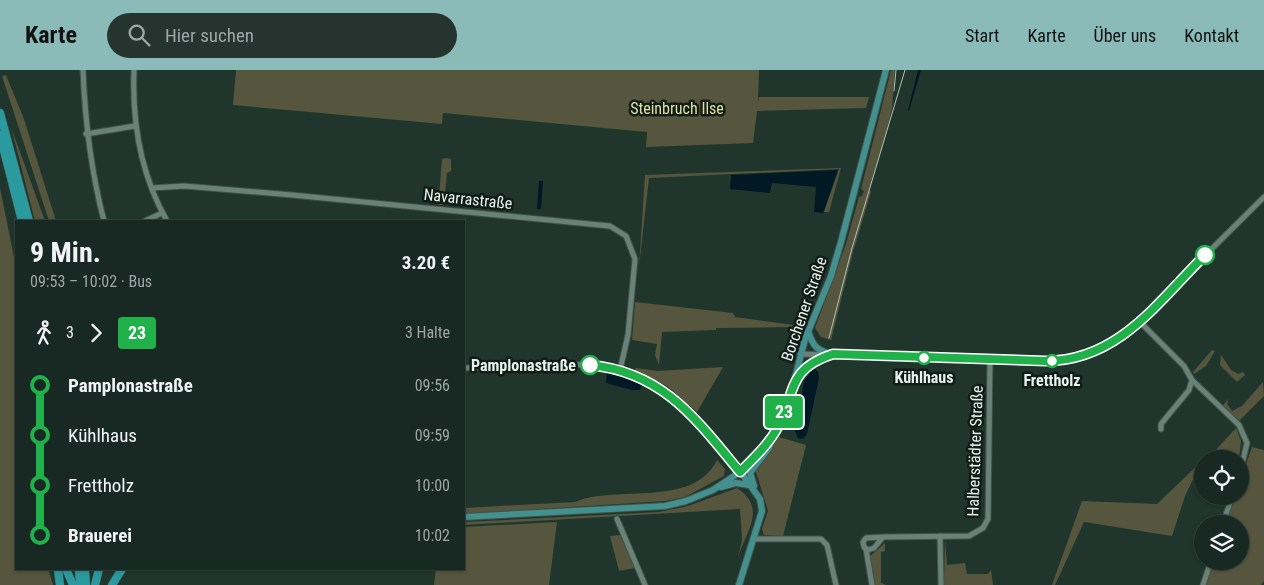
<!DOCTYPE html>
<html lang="de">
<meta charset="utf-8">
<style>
:root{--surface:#182822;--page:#25342f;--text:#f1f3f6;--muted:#9fa6a5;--line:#364440;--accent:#8bbbb9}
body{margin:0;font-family:"Roboto Condensed",sans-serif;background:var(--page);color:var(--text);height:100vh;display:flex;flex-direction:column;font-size:19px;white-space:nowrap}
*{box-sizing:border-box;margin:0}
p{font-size:16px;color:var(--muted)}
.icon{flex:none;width:28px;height:28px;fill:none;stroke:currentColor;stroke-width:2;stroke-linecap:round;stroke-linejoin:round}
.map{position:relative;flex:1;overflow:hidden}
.panel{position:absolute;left:15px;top:150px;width:450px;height:350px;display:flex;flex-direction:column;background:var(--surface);border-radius:0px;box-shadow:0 1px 4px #0004,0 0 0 1px var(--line)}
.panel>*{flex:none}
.badge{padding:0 10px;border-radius:4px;font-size:18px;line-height:32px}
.fabs{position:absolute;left:1194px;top:380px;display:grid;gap:10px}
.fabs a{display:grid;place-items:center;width:55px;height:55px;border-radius:50%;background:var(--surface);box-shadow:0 1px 4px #0004,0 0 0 1px var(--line);font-size:25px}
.map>.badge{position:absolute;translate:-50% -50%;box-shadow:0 0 0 2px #fff}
.legs{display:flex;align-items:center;gap:8px;height:55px;padding:0 15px;font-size:16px}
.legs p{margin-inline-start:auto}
.head{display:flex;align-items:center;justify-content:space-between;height:85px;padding:0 15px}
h1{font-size:28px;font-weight:700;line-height:38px}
ul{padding:0 15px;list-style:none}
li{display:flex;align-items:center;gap:18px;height:50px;font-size:19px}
li i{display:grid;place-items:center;width:8px;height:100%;margin:0 6px;background:currentColor}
li i::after{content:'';width:12px;height:12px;margin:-6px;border:4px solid;border-radius:50%;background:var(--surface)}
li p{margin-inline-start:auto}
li:first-child i{background:linear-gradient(#0000 50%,currentColor 0)}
li:last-child i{background:linear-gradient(currentColor 50%,#0000 0)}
header{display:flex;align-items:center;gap:30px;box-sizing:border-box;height:70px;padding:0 25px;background:var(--accent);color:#111}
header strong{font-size:24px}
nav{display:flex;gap:28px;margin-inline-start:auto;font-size:18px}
.search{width:350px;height:45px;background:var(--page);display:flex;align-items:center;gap:12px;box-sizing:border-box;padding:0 18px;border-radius:28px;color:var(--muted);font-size:19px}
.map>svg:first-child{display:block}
.green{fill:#55563d}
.water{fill:#001925}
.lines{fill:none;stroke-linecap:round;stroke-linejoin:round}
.minor-casing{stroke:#3e514a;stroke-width:7}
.major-casing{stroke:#3e514a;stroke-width:8}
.highway-casing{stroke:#3e514a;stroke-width:9}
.minor{stroke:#698177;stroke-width:5}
.major{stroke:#43908e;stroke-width:6}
.highway{stroke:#2a9a9e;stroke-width:8}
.rail{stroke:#b1c1ba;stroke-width:1}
.line-1-casing{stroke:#fff;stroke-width:11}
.line-1{stroke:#20b14a;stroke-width:8}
.stop-1-dot{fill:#fff;stroke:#20b14a;stroke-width:2.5}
.labels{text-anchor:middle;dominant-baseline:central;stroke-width:5;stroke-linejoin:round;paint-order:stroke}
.park-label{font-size:16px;fill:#dfe09f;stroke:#111b17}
.street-label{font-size:16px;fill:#e7f4ee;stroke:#111b17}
.stop-label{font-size:16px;font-weight:bold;fill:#e7f4ee;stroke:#111b17}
</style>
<header>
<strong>Karte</strong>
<div class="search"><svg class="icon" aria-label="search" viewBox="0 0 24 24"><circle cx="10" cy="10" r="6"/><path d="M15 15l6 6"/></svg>Hier suchen</div>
<nav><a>Start</a><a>Karte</a><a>Über uns</a><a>Kontakt</a></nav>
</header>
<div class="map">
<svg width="1264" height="515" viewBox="0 0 1264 515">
<rect width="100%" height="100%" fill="#20362d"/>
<g class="green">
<polygon points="236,0 759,0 758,32 759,27 869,27 866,38 757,41 753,73 646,77 647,62 443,43 442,54 233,35"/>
<polygon points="891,0 895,0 892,38 887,60 869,120 871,122 853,182 831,270 821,267 815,258 846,174 859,127 862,126 864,121 861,119"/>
<polygon points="6,5 24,49 56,151 49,151 2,6"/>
<polygon points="11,57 45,151 35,151"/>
<polygon points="446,88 451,89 451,101 447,103 444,135 438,135 443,132 443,128 439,127 442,89"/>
<polygon points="841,98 829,142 824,142 839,99 649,108 639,197 645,105"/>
<polygon points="0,118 16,197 16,499 48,499 53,515 0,515"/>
<polygon points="635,232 733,243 735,247 801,256 798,264 792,264 793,257 716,258 716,260 662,262 659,295 655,285 657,274 632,270"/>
<polygon points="1212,280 1215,281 1206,296 1194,304 1193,302"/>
<polygon points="1221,285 1231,300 1238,304 1243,302 1245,305 1237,312 1220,295"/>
<polygon points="723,297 697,342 667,316 635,301 636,298 658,301"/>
<polygon points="1263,312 1264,326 1238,352 1222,336 1229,329 1227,334 1232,341 1242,336"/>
<polygon points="1236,358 1241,371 1239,389 1220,389 1211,385"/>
<polygon points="779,367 806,375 783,466 764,465 762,459 768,441 755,399"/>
<polygon points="1252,377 1264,380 1264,511 1261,515 1205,515 1213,491 1240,491 1240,454 1226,454 1235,426 1240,426 1240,412"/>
<path d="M717,390L725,399L724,406L685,427L665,431L464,444V438L575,432C616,414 693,439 717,390Z"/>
<polygon points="1202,391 1185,426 1172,466 1084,452 1055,515 1052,515 1082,431 1157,434"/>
<path d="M737,418C767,438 747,460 738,487L742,470L740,439L464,455V452L659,442L688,436Z"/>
<polygon points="557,452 549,515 434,515 436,499 464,499 464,457"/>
<polygon points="621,465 635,498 619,501 610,466"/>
<polygon points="945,468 947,495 965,493 967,504 988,504 991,500 993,515 944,515"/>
<polygon points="885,473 885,481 881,482 881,513 886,515 874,515 869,487"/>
</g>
<g class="water">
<polygon points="918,0 921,0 909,41 908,40"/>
<polygon points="838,100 823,143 814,142 816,117 772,113 770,123 730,119 731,105"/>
<polygon points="539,111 543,111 541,139 537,139"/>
<polygon points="814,298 818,302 819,308 807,364 803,369 798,368 795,361 804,311"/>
<polygon points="607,302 642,314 640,320 632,320 606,313"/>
</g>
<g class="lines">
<defs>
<g id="minor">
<path d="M83,0C85,52 91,101 104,151"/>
<path d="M134,0C132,52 141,105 167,151"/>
<polyline points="86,64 135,56"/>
<polyline points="152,118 184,116 292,125 610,156 626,166 635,189 628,265 620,300"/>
<polyline points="145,151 162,143"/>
<polyline points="1139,251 1184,296 1192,310 1239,355 1247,373 1240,403"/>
<path d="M800,284L1054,291C1082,290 1106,279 1128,262L1264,127"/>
<path d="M464,298C534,295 614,281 674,328C700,348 719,377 740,401"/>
<polyline points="1161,359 1161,354 1189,320 1192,310"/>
<polyline points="617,449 645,515"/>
<polyline points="1223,454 1232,426"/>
<polyline points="940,466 941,515"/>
<polyline points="883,467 866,468 863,472 864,477 868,480 874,478 883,467 969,466 983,458 988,449 990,289"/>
<polyline points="753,469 821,469 827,475 836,515"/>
<polyline points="866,479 872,515"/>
<polyline points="1203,515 1211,491"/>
</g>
<g id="major">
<path d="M808,261C813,276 816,280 831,284"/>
<polyline points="796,310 813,291 833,284"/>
<polyline points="754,416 750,403 769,378 772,369"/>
<polyline points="721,417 736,413 749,415"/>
<polyline points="464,447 665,436 686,431 713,420 734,406 756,386 778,356 790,328 805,269 831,206 841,172 886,0"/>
<polyline points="739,515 762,441 760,429 740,401"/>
</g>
<g id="highway">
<polyline points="0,43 29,151"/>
<polyline points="0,65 22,151"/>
<polyline points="58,499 60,515"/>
<polyline points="66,499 73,515"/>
<polyline points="79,499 80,515"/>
<polyline points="85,499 86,515"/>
<polyline points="95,515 99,499"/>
<polyline points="112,515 122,499"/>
</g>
</defs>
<use href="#minor" class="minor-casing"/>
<use href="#major" class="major-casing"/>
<use href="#highway" class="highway-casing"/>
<use href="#minor" class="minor"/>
<use href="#major" class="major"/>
<use href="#highway" class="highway"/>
<g class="rail">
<polyline points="894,21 896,0"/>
<polyline points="829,268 852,178 905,0"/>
</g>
</g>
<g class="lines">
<defs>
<path id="line-1" d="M590,295C663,302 696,349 740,402C754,388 769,374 778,357C796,321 787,299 833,284L1046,291C1118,291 1158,232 1205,185"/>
</defs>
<use href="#line-1" class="line-1-casing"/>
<use href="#line-1" class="line-1"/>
</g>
<g class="stop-1-dot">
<circle cx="1205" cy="185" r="9"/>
<circle cx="924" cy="288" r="6"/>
<circle cx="1052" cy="291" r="6"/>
<circle cx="590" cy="295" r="9"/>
</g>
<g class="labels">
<g class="park-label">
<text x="677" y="38">Steinbruch Ilse</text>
</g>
<g class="street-label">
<text transform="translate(468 129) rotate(6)">Navarrastraße</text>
<text transform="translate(804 239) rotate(-71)">Borchener Straße</text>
<text transform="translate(975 381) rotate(-88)">Halberstädter Straße</text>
</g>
<g class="stop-label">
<text x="576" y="295" text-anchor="end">Pamplonastraße</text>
<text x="924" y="307">Kühlhaus</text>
<text x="1052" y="310">Frettholz</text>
</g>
</g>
</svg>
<div class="fabs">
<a><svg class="icon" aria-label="locate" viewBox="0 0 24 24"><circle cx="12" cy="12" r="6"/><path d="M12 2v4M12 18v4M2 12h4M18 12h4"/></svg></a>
<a><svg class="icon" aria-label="layers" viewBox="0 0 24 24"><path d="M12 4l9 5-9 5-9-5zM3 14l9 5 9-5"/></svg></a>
</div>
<b class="badge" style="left:784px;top:342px;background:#20b14a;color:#fff">23</b>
<section class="panel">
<div class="head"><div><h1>9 Min.</h1><p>09:53 – 10:02 · Bus</p></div><b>3.20 €</b></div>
<div class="legs"><svg class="icon" aria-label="walk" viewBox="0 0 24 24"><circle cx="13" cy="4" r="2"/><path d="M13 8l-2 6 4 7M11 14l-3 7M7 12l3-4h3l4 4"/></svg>3<svg class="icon" aria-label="forward" viewBox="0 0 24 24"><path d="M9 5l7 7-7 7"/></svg><b class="badge" style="background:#20b14a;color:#fff">23</b><p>3 Halte</p></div>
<ul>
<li><i style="color:#20b14a"></i><b>Pamplonastraße</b><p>09:56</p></li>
<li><i style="color:#20b14a"></i><span>Kühlhaus</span><p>09:59</p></li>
<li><i style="color:#20b14a"></i><span>Frettholz</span><p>10:00</p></li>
<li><i style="color:#20b14a"></i><b>Brauerei</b><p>10:02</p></li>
</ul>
</section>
</div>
